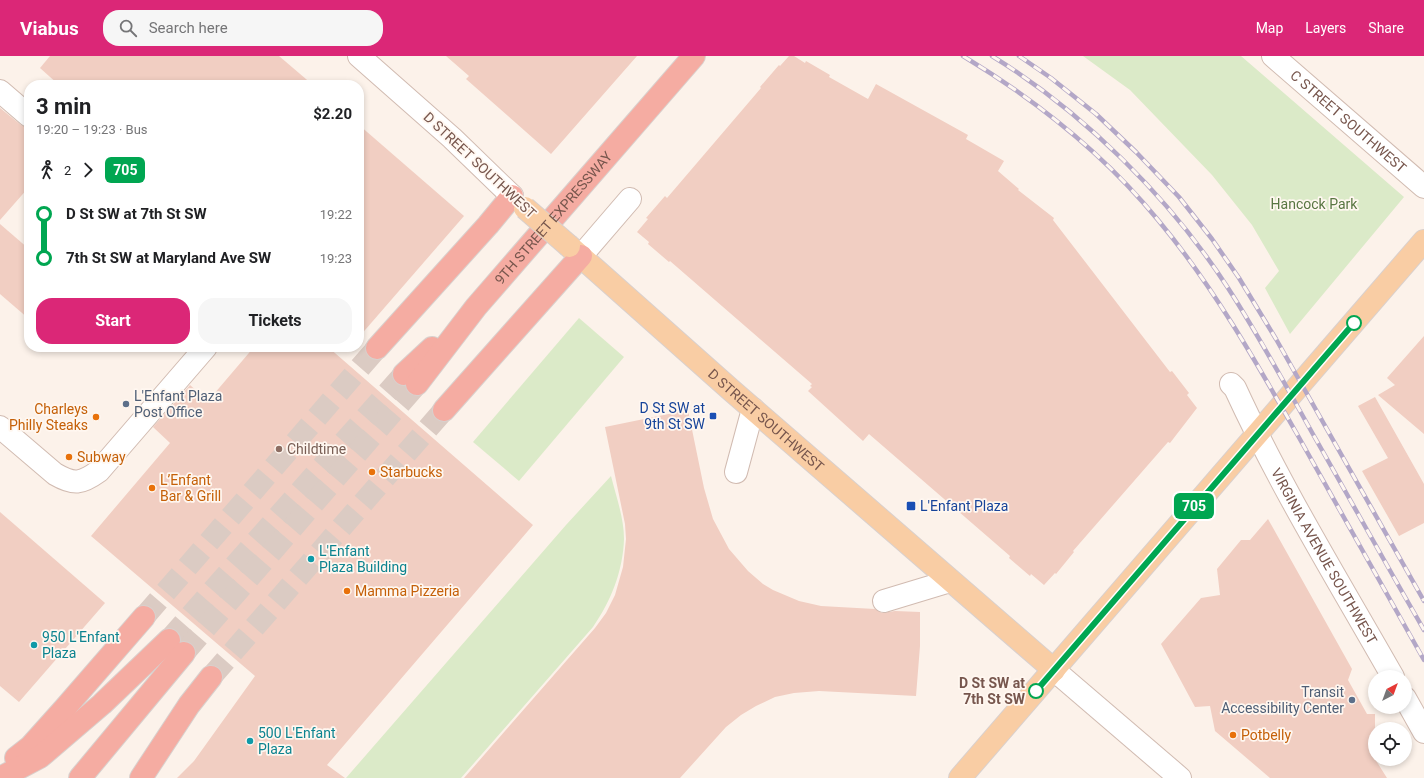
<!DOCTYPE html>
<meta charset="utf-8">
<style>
:root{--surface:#fff;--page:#f6f6f6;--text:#202124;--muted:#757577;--accent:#db2777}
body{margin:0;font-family:Roboto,sans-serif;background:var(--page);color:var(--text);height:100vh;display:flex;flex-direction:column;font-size:15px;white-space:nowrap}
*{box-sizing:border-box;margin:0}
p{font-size:13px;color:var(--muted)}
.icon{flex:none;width:22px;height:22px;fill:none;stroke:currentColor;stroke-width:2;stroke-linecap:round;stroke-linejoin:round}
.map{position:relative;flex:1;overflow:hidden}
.sheet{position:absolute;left:24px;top:24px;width:340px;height:272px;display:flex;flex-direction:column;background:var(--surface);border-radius:16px;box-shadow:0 2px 6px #0003}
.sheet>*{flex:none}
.badge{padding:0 8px;border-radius:6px;font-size:14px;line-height:26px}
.needle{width:26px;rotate:41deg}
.buttons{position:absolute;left:1368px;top:614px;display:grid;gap:8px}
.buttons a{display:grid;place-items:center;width:44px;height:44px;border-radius:50%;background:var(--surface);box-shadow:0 2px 6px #0003;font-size:20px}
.map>.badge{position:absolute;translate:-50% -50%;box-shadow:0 0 0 2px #fff}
.legs{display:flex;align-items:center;gap:6px;height:44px;padding:0 12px;font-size:13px}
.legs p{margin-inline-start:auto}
.overview{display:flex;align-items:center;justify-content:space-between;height:68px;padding:0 12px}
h1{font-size:22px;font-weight:700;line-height:30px}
.button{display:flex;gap:8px;margin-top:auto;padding:8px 12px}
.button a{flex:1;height:46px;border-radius:16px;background:var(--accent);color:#fff;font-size:16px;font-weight:700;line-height:46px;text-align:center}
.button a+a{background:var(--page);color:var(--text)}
ul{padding:0 12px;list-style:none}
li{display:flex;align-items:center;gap:14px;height:44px;font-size:15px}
li i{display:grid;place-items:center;width:6px;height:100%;margin:0 5px;background:currentColor}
li i::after{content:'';width:10px;height:10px;margin:-5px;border:3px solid;border-radius:50%;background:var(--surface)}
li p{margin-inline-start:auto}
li:first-child i{background:linear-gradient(#0000 50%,currentColor 0)}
li:last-child i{background:linear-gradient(currentColor 50%,#0000 0)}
header{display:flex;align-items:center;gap:24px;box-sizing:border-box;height:56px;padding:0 20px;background:var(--accent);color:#fff}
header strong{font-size:19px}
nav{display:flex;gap:22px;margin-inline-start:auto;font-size:14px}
.search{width:280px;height:36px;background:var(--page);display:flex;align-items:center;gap:10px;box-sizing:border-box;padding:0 14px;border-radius:16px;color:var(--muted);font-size:15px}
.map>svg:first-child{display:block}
.green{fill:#dbeac8}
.building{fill:#f1cec2}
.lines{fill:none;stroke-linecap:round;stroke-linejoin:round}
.highway-tunnel{stroke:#dbcbc3;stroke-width:22;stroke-dasharray:22 11;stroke-linecap:butt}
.minor-casing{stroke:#d1bbb1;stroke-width:24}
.major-casing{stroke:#d9d0cd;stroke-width:24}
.highway-casing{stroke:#d9d0cd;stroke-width:24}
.minor{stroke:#fff;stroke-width:22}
.major{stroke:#f9cda4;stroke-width:22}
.highway{stroke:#f5aca2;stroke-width:22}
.rail-casing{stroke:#b3a7c7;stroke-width:4.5}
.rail{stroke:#fff7f0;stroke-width:3;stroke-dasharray:9;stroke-linecap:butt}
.major-bridge-casing{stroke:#d9d0cd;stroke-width:24;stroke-linecap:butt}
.major-bridge{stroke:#f9cda4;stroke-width:22}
.line-1-casing{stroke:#fff;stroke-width:9}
.line-1{stroke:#00a651;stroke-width:6}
.stop-1-dot{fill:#fff;stroke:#00a651;stroke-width:2}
.service-dot{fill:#5c6f8a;stroke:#fff7f0;stroke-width:1.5}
.transit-dot{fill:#1a4fb4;stroke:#fff7f0;stroke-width:1.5}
.food-dot{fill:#e8710a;stroke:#fff7f0;stroke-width:1.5}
.education-dot{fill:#8d6e63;stroke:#fff7f0;stroke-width:1.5}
.culture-dot{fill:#0f9aa8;stroke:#fff7f0;stroke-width:1.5}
.labels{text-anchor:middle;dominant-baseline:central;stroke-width:3.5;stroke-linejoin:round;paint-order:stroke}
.street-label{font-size:14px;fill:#77564d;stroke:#fff7f0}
.park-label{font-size:14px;fill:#597642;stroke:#fff7f0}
.service-label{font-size:14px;fill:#4e5e75;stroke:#fff7f0;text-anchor:start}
.transit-label{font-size:14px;fill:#164399;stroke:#fff7f0;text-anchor:end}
.food-label{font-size:14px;fill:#c56008;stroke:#fff7f0;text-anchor:start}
.education-label{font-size:14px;fill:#785e54;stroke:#fff7f0;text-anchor:start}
.culture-label{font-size:14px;fill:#0d838f;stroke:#fff7f0;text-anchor:start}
.stop-label{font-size:14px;font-weight:bold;fill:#77564d;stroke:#fff7f0;text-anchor:end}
</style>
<header>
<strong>Viabus</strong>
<div class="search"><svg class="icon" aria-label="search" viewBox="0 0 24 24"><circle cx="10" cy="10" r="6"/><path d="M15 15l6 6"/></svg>Search here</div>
<nav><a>Map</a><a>Layers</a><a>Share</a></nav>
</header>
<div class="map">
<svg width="1424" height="722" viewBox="0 0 1424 722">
<rect width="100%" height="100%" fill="#fcf2ea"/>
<g class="green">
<polygon points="1083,0 1241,0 1404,141 1290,278 1265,232 1279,215 1252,169 1212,119 1130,34"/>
<polygon points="579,262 624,301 519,425 473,386"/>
<path d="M611,420C616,440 624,462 624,483C623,515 611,545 593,571L461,722H346L566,469Z"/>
</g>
<g class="building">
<polygon points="50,0 279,0 313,29 59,29 40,12"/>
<polygon points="446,0 637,0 551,98 466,23 469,20"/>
<polygon points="789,0 794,0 805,7 806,5 830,19 829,21 868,43 876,28 968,79 966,83 1004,105 998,115 1019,133 1018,134 1054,162 1053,164 1170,316 1172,315 1189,337 1187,339 1197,352 1170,387 1168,386 1073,495 1074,496 1056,518 1055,517 1044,529 1031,518 1030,520 1009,502 1010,500 869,378 863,385 808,335 812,331 810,330 812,328 670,205 669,206 648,188 649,186 637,176 648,163 646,162 665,140 667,142 761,32 760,31 779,9 780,10"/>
<polygon points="0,52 21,69 29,72 29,131 0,164"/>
<polygon points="359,69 464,160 359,281"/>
<polygon points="0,168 29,193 29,263 0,238"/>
<polygon points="1424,280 1424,378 1378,339 1395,329 1387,322"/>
<polygon points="254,291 328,291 533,469 327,709 345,722 177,722 194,705 255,620 91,480 170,387 153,371 190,329 208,345"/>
<polygon points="1375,341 1424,428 1424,467 1399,480 1362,415 1388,402 1358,350"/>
<polygon points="688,354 704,432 713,463 729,493 748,515 763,528 773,534 799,545 821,550 875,553 882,557 895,555 920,556 920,590 916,640 819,635 794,637 775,641 756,650 741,659 726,671 680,722 464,722 595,572 606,557 615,539 623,511 626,483 625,468 605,371"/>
<polygon points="0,456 105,547 19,646 0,630"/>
<polygon points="1268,463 1352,613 1348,624 1367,658 1375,658 1375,703 1387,722 1270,722 1215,675 1210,650 1195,651 1161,588 1201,542 1220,539 1217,513 1241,484 1250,484"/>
</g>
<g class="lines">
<g class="highway-tunnel">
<polyline points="144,561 377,292"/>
<polyline points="169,584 404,318"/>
<polyline points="184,597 417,328"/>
<polyline points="211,621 444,354"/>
</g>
<defs>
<g id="minor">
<polyline points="359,0 452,82 512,140"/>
<path id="s1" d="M1273,0L1424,131"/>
<polyline points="0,35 29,60"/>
<polyline points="581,200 630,143"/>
<path id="s2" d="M1231,328L1235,332C1281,432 1339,526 1393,621"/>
<path d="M0,371L55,418C74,429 81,428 99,415L206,291"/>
<polyline points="736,416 753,353"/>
<polyline points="884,545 950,525"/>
<polyline points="1054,614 1180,722"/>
<polyline points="1405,642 1424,676"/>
</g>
<g id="major">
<path id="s3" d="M569,190L731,334L1054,614"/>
<polyline points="960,722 1424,185"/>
</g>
<g id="highway">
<polyline points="377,292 488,169 512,140"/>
<polyline points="404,318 432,292"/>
<path id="s4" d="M417,328L476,251L694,0"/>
<polyline points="444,354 581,200"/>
<polyline points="16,702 30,691 65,652 144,561"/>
<polyline points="0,722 40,701 102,648 169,584"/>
<polyline points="80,722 184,597"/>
<polyline points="141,722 189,649 211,621"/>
</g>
</defs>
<use href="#minor" class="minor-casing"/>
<use href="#major" class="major-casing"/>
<use href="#highway" class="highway-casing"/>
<use href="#minor" class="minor"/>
<use href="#major" class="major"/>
<use href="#highway" class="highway"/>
<defs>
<g id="rail">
<path d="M963,0C1036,44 1104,98 1158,164C1213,230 1255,304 1297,378C1339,453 1382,529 1424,604"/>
<path d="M992,0C1083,56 1170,142 1228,232C1259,280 1286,330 1314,380C1351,445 1387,510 1424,574"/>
<polyline points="1019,0 1051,22 1096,58 1136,96 1179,141 1212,183 1239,222 1276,283 1424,545"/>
</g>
</defs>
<use href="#rail" class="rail-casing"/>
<use href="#rail" class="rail"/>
<defs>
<polyline id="major-bridge" points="525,152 569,190"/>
</defs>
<use href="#major-bridge" class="major-bridge-casing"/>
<use href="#major-bridge" class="major-bridge"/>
</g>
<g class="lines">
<defs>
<polyline id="line-1" points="1036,635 1354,267"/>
</defs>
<use href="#line-1" class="line-1-casing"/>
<use href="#line-1" class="line-1"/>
</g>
<g class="stop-1-dot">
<circle cx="1354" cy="267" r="7"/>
<circle cx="1036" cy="635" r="7"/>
</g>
<g class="service-dot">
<circle cx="126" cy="348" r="4"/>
<circle cx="1352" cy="644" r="4"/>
</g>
<g class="transit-dot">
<rect x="709" y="356" width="8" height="8" rx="2"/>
<rect x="906" y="445" width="10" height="10" rx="2"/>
</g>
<g class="food-dot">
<circle cx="96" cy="361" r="4"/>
<circle cx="69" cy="401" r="4"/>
<circle cx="372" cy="416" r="4"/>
<circle cx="152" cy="432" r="4"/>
<circle cx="347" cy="535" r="4"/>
<circle cx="1233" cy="679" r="4"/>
</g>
<circle class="education-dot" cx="279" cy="393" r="4"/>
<g class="culture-dot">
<circle cx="311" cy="503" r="4"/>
<circle cx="34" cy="589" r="4"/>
<circle cx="250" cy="685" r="4"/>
</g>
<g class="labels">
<g class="street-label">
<text stroke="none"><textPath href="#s1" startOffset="100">C STREET SOUTHWEST</textPath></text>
<text transform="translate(480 109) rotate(43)">D STREET SOUTHWEST</text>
<text stroke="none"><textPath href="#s4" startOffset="215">9TH STREET EXPRESSWAY</textPath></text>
<text stroke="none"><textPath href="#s3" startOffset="263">D STREET SOUTHWEST</textPath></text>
<text stroke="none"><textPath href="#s2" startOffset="196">VIRGINIA AVENUE SOUTHWEST</textPath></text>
</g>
<g class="park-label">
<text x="1314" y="148">Hancock Park</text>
</g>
<g class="service-label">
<text x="134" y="340">L'Enfant Plaza<tspan x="134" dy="16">Post Office</tspan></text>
<text x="1344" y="636" text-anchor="end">Transit<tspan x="1344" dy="16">Accessibility Center</tspan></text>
</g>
<g class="transit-label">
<text x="705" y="352">D St SW at<tspan x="705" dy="16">9th St SW</tspan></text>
<text x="920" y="450" text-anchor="start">L'Enfant Plaza</text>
</g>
<g class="food-label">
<text x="88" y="353" text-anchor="end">Charleys<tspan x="88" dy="16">Philly Steaks</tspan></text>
<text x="77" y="401">Subway</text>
<text x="380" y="416">Starbucks</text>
<text x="160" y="424">L’Enfant<tspan x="160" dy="16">Bar &amp; Grill</tspan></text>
<text x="355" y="535">Mamma Pizzeria</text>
<text x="1241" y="679">Potbelly</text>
</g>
<g class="education-label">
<text x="287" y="393">Childtime</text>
</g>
<g class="culture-label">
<text x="319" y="495">L'Enfant<tspan x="319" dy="16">Plaza Building</tspan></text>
<text x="42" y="581">950 L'Enfant<tspan x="42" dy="16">Plaza</tspan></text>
<text x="258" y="677">500 L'Enfant<tspan x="258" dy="16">Plaza</tspan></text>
</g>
<g class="stop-label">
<text x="1025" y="627">D St SW at<tspan x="1025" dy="16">7th St SW</tspan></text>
</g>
</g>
</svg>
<div class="buttons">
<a><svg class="needle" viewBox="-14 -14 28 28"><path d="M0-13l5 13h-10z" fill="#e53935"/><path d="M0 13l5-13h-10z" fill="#757577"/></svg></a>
<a><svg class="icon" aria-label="locate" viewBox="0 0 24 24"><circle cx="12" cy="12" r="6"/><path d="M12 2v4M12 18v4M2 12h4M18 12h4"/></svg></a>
</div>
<b class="badge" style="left:1194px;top:450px;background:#00a651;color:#fff">705</b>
<section class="sheet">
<div class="overview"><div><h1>3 min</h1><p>19:20 – 19:23 · Bus</p></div><b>$2.20</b></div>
<div class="legs"><svg class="icon" aria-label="walk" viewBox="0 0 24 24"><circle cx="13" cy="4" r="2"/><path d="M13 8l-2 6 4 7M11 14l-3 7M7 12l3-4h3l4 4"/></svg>2<svg class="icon" aria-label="forward" viewBox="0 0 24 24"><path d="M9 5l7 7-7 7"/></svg><b class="badge" style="background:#00a651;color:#fff">705</b></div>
<ul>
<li><i style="color:#00a651"></i><b>D St SW at 7th St SW</b><p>19:22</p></li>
<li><i style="color:#00a651"></i><b>7th St SW at Maryland Ave SW</b><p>19:23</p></li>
</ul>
<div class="button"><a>Start</a><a>Tickets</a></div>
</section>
</div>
